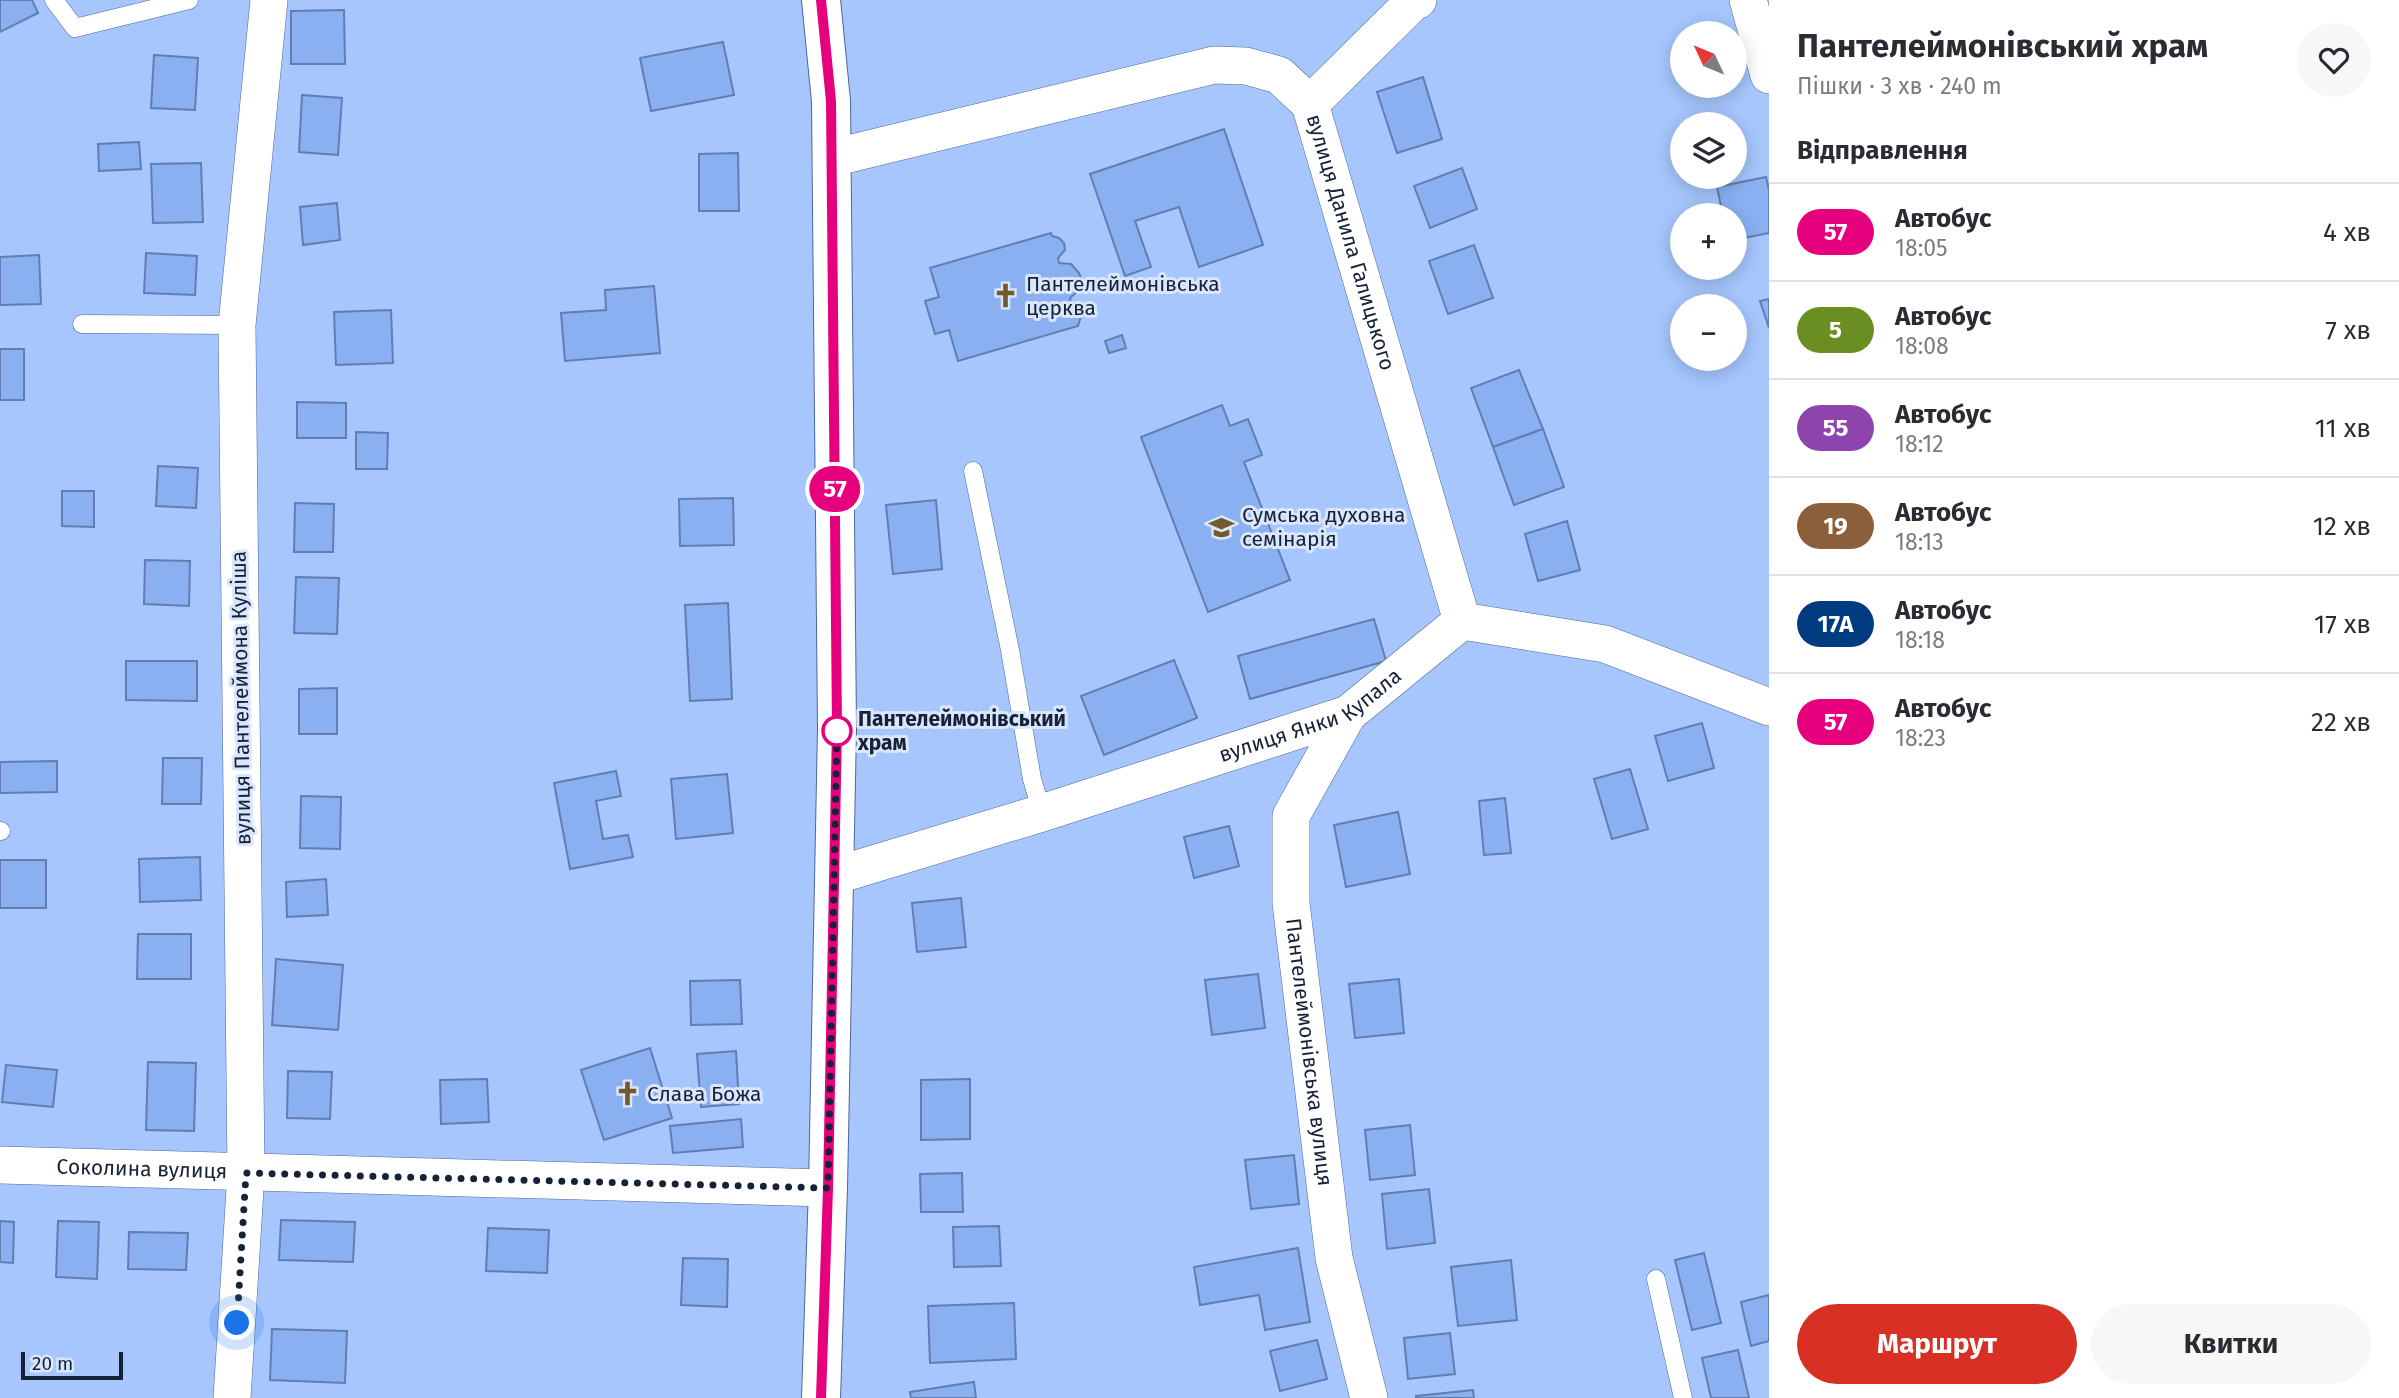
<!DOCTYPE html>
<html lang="uk">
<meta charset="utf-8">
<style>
:root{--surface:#fff;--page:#f7f7f7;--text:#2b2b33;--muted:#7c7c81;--line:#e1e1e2;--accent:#d93025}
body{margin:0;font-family:"Fira Sans",sans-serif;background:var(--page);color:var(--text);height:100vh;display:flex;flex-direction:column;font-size:26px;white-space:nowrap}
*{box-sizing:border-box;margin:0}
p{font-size:23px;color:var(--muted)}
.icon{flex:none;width:38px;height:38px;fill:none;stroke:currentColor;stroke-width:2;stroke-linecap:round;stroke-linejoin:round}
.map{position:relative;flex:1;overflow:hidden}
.drawer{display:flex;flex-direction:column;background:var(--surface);width:630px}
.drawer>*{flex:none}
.badge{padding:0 14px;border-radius:23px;font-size:24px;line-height:46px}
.needle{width:46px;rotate:314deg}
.tools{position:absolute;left:1670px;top:21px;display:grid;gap:14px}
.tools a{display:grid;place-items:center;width:77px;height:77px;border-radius:50%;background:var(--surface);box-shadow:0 4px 18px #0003;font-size:35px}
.scale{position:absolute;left:21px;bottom:18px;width:102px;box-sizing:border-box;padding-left:7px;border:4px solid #162236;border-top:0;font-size:19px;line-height:24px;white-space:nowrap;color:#162236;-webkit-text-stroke:5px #d9e6fd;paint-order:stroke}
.you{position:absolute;width:35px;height:35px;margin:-18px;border:5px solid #fff;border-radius:50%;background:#1a73e8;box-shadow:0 0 0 10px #1a73e833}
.map>.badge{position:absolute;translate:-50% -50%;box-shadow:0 0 0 4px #fff}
h2{padding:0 28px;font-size:26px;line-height:63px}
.round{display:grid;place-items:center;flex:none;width:74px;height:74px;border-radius:37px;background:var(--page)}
.headline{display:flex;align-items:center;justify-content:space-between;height:119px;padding:0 28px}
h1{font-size:33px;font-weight:700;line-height:52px}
.cta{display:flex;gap:14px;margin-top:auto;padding:14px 28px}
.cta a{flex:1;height:80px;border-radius:42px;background:var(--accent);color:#fff;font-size:28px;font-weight:700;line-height:80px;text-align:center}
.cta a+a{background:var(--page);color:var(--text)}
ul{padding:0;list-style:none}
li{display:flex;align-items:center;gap:21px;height:98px;padding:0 28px;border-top:2px solid var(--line)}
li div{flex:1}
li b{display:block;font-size:26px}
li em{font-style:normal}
li .badge{min-width:77px;font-weight:700;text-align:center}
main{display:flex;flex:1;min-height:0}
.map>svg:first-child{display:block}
.building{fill:#8ab0f2;stroke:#617eb0;stroke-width:2}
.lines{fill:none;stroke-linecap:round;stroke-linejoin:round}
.lane-casing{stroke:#4b6798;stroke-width:19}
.street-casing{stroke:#4b6798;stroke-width:38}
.primary-casing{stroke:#4b6798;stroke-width:40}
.lane{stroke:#fff;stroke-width:18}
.street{stroke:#fff;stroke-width:37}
.primary{stroke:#fff;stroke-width:38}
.line-casing{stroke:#fff;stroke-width:16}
.line{stroke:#e6007e;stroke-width:10}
.walk{stroke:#162236;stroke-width:7;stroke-dasharray:0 12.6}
.stop-dot{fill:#fff;stroke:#e6007e;stroke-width:3.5}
.labels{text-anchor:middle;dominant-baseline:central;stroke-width:6;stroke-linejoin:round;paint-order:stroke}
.street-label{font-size:21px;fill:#162236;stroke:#d9e6fd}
.poi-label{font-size:21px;fill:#162236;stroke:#d9e6fd;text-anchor:start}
.stop-label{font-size:21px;font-weight:bold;fill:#162236;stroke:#d9e6fd;text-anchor:start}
</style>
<main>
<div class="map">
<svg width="1769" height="1398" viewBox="0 0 1769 1398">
<rect width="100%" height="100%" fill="#a6c6fd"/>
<g class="building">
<polygon points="0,0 32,0 38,13 0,32"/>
<polygon points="344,10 345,64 291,64 291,11"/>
<polygon points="723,42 734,95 651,111 640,58"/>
<polygon points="154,55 198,58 195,110 151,108"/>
<polygon points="1423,77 1442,139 1397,153 1377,92"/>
<polygon points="302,95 342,98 338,155 299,152"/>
<polygon points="1224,129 1263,245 1199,267 1179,207 1135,221 1151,267 1125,276 1090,174"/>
<polygon points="139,142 141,169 99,171 98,144"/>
<polygon points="738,153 739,211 699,211 699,154"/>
<polygon points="201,163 203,222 153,223 151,164"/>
<polygon points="1462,168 1477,209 1430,228 1414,186"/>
<polygon points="1766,177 1769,190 1769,233 1734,240 1734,215 1723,215 1717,187"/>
<polygon points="337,203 340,240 303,245 300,207"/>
<polygon points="1051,233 1052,236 1059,238 1064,243 1065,250 1058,258 1059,263 1071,264 1079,273 1081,278 1079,290 1070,298 1071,302 1079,304 1083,310 1078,326 958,361 949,330 935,334 925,301 939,297 930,268"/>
<polygon points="1474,245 1493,298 1448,314 1429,261"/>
<polygon points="146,253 197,256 195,295 144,293"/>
<polygon points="39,255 41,304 0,305 0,257"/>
<polygon points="654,286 660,353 565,361 561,313 606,310 605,290"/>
<polygon points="1769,299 1769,328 1760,301"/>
<polygon points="391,310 393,363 336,365 334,312"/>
<polygon points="1122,335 1126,348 1109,353 1105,341"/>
<rect x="0" y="349" width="24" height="51"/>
<polygon points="1519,370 1543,429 1493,447 1471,388"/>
<polygon points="297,402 346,403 346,438 297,438"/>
<polygon points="1222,405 1230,426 1248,419 1262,455 1244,462 1290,580 1208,612 1141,437"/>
<polygon points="1543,429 1564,487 1514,505 1493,447"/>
<polygon points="356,432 388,433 387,469 356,469"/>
<polygon points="158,466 198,468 196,508 156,506"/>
<polygon points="62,491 94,491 94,527 62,526"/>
<polygon points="733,498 734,545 680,546 679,499"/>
<polygon points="936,500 942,569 893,574 886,505"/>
<polygon points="295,503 334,504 333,552 294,552"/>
<polygon points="1567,521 1580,570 1538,581 1525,534"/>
<polygon points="145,560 190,561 189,606 144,604"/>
<polygon points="296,577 339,578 337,634 294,633"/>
<polygon points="728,603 732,699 690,701 685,605"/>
<polygon points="1374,619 1386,661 1250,699 1238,656"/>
<polygon points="1174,660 1197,718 1104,755 1081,696"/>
<polygon points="126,661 197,661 197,701 126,700"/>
<polygon points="337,688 337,734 299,734 299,689"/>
<polygon points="1702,723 1714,768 1668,781 1655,736"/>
<polygon points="163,758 202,758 201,804 162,804"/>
<polygon points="57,761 57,792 0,793 0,762"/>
<polygon points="1630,769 1648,829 1612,839 1594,779"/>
<polygon points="616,771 621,796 596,801 603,839 628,835 633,857 570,869 554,783"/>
<polygon points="727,774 733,833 676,839 671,779"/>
<polygon points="301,796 341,797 340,849 300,848"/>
<polygon points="1505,798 1511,853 1484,855 1479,801"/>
<polygon points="1398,812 1410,874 1346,887 1334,825"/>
<polygon points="1229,826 1239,866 1194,878 1184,837"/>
<polygon points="200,857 201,900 140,902 139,859"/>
<rect x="0" y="860" width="46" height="48"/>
<polygon points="326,879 328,915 287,917 286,882"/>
<polygon points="961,898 966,947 917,952 912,903"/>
<polygon points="138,934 191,934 191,979 137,979"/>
<polygon points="276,959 343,965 338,1030 272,1025"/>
<polygon points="1258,974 1265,1028 1212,1035 1205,980"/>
<polygon points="1399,979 1404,1033 1355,1038 1349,984"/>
<polygon points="740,980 742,1024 691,1025 690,981"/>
<polygon points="650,1048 672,1118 604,1140 581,1070"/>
<polygon points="736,1051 739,1104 701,1107 697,1054"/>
<polygon points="148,1062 196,1063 194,1131 146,1130"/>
<polygon points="6,1065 57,1070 53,1107 2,1102"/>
<polygon points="288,1071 332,1072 330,1119 287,1118"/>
<polygon points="487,1079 489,1122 441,1124 440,1080"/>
<polygon points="970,1079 970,1139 921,1140 921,1080"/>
<polygon points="741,1119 743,1147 673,1153 670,1126"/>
<polygon points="1410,1125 1415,1175 1370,1180 1365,1130"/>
<polygon points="1294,1155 1299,1204 1251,1209 1245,1160"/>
<polygon points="962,1173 963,1212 921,1212 920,1174"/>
<polygon points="1429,1189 1435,1243 1387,1249 1382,1194"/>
<polygon points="281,1220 355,1222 353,1262 279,1260"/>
<polygon points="0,1221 14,1222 13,1263 0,1262"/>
<polygon points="58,1221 99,1222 97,1279 56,1277"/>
<polygon points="999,1226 1001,1266 954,1267 953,1227"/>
<polygon points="488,1228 549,1230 547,1273 486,1271"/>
<polygon points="129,1232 188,1233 186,1270 128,1269"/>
<polygon points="1298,1248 1310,1322 1265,1330 1259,1295 1200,1305 1194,1267"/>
<polygon points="1704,1253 1721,1323 1692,1330 1675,1260"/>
<polygon points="683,1258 728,1259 727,1307 681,1305"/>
<polygon points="1511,1260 1517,1320 1458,1326 1451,1267"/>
<polygon points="1769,1295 1769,1341 1751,1346 1741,1302"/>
<polygon points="1014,1303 1016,1359 930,1363 928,1306"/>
<polygon points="272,1329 347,1331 345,1383 270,1380"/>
<polygon points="1450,1333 1455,1374 1408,1379 1404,1338"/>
<polygon points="1317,1340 1327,1379 1280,1391 1270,1351"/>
<polygon points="1738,1350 1749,1398 1711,1398 1702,1358"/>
<polygon points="974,1382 976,1398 911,1398 910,1392"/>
<polygon points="1473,1390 1474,1398 1416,1398 1416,1396"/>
</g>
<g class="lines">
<defs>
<g id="lane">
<polyline points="54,0 75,28 189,0"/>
<polyline points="82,324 237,325"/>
<polyline points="973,471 1010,650 1032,779 1042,813"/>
<polyline points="0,831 1,831"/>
<polyline points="1656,1279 1683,1398"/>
</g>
<g id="street">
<polyline points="1748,0 1769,75"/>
<polyline points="1310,104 1413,2 1418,0"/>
<path id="s1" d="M832,158L1214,65L1246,66L1279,75L1310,104L1462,621"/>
<path id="s2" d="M1348,714L1291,816V903L1334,1258L1369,1398"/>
<path id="s3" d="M834,876L1042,813L1348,714L1462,621L1605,644L1769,707"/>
<path id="s4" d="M0,1165L828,1188"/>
<polyline points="232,1398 246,1173 237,325 269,0"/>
</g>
<polyline id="primary" points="821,1398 828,1188 837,728 831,101 821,0"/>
</defs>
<use href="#lane" class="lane-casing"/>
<use href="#street" class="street-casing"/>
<use href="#primary" class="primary-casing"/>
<use href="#lane" class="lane"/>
<use href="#street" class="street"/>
<use href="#primary" class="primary"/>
</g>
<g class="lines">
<defs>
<polyline id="line" points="821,1398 828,1188 837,728 831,101 821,0"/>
</defs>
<use href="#line" class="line-casing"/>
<use href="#line" class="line"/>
<polyline class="walk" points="237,1323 246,1173 828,1188 837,728 837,731"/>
</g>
<defs>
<symbol id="church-bare" viewBox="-9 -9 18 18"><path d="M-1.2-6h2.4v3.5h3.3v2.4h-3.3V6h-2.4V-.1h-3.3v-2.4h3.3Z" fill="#735a2b" stroke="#d9e6fd" stroke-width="2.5" paint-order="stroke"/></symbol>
<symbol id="university-bare" viewBox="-9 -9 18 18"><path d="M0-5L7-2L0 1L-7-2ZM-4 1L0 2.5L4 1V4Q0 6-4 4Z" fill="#735a2b" stroke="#d9e6fd" stroke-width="2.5" paint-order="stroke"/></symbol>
</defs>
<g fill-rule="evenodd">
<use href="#church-bare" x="988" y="278" width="35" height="35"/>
<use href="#university-bare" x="1204" y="510" width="35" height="35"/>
<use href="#church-bare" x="610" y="1076" width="35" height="35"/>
</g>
<circle class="stop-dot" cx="837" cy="731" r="14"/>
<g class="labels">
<g class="street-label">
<text stroke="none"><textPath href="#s1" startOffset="646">вулиця Данила Галицького</textPath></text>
<text transform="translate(241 698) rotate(-91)">вулиця Пантелеймона Куліша</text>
<text stroke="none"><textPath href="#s3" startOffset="504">вулиця Янки Купала</textPath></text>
<text stroke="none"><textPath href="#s2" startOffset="354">Пантелеймонівська вулиця</textPath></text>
<text stroke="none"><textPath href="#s4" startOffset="142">Соколина вулиця</textPath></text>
</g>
<g class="poi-label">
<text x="1026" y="284">Пантелеймонівська<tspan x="1026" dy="24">церква</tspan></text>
<text x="1242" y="515">Сумська духовна<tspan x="1242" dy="24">семінарія</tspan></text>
<text x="647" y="1094">Слава Божа</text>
</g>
<g class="stop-label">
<text x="858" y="719">Пантелеймонівський<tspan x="858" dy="24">храм</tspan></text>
</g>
</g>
</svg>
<div class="tools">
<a><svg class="needle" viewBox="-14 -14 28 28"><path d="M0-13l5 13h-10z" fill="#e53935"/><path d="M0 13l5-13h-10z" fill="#7c7c81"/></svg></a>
<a><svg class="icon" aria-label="layers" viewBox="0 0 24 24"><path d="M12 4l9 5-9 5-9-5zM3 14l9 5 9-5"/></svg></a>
<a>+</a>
<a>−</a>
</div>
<div class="scale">20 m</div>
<div class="you" style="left:237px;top:1323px"></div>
<b class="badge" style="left:835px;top:489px;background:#e6007e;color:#fff">57</b>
</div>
<section class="drawer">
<div class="headline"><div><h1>Пантелеймонівський храм</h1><p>Пішки · 3 хв · 240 m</p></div><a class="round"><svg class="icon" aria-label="heart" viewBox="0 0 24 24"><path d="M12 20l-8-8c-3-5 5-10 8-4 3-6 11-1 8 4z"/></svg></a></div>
<h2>Відправлення</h2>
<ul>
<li><span class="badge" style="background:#e6007e;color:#fff">57</span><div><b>Автобус</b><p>18:05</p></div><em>4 хв</em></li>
<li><span class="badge" style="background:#6b8e23;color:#fff">5</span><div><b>Автобус</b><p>18:08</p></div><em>7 хв</em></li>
<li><span class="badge" style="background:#8e44ad;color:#fff">55</span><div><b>Автобус</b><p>18:12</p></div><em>11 хв</em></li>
<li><span class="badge" style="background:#8b5e3c;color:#fff">19</span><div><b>Автобус</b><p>18:13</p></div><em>12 хв</em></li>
<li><span class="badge" style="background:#003b80;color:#fff">17А</span><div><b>Автобус</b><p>18:18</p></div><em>17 хв</em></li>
<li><span class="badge" style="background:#e6007e;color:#fff">57</span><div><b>Автобус</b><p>18:23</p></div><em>22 хв</em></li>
</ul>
<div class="cta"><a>Маршрут</a><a>Квитки</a></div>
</section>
</main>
